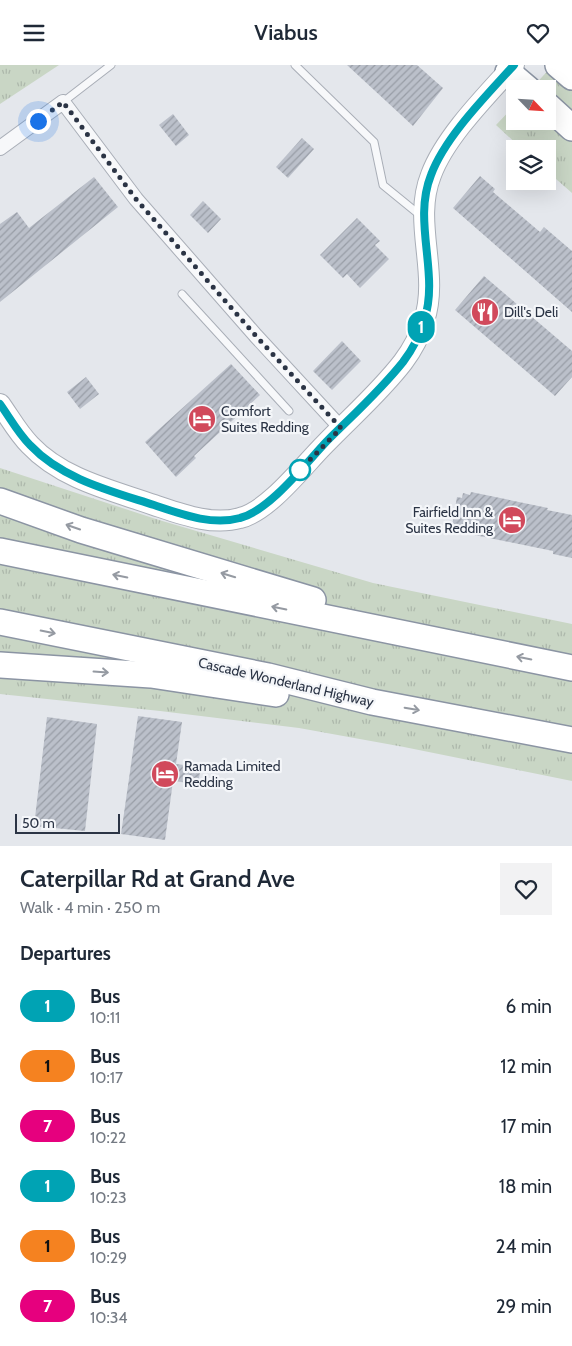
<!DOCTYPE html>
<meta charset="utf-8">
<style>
:root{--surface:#fff;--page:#f2f2f3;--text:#1f2937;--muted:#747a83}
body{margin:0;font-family:Cabin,sans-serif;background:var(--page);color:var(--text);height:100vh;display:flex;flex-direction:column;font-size:19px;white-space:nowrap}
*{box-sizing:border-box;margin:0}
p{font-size:16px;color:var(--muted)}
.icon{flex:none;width:28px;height:28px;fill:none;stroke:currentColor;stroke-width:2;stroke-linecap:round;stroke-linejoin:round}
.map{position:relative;height:781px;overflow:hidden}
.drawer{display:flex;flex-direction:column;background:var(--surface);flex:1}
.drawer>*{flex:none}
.badge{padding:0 10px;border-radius:16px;font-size:18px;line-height:32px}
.needle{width:32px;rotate:115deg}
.fabs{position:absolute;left:506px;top:15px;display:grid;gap:10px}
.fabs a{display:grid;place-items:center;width:50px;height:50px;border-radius:0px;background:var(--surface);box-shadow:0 5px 20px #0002;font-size:25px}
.scale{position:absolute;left:15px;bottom:12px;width:105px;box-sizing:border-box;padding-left:5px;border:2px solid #2b3445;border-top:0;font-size:14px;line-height:18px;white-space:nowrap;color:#2b3445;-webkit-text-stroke:4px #f4f6f9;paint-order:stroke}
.you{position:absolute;width:25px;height:25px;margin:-12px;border:4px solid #fff;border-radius:50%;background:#1a73e8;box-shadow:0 0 0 8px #1a73e833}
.map>.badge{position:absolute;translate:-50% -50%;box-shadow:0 0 0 2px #fff}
h2{padding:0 20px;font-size:19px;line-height:45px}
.round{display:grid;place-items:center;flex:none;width:52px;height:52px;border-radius:0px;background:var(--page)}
.headline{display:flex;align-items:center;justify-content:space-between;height:85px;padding:0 20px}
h1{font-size:24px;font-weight:600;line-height:38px}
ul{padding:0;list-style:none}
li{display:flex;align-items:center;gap:15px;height:60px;padding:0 20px}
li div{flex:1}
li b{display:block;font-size:19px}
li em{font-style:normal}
li .badge{min-width:55px;font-weight:700;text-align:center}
header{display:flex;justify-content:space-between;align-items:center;height:65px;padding:0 20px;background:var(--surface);font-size:22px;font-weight:600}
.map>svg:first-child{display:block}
.grass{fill:url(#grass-tufts)}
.building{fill:url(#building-hatch)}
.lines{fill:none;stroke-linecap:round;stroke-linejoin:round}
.lane-casing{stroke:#a9aeb7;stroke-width:9}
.street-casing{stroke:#a9aeb7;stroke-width:16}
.secondary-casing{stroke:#a9aeb7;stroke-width:22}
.highway-casing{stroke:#8b94a3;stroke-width:28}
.lane{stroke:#f7f8fa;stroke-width:7}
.street{stroke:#f7f8fa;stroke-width:14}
.secondary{stroke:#fff;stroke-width:20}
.highway{stroke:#fff;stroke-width:25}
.oneway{stroke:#959aa2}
.line-casing{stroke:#fff;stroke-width:11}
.line{stroke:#00a3b4;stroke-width:8}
.walk{stroke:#2b3445;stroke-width:5;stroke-dasharray:0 9}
.stop-dot{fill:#fff;stroke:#00a3b4;stroke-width:2.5}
.labels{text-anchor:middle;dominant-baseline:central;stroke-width:4.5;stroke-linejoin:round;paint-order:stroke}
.poi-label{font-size:14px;fill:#2b3445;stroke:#f4f6f9;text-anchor:start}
.street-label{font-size:14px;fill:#2b3445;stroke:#f4f6f9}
</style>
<header><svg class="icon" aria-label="menu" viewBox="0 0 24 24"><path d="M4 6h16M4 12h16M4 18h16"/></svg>Viabus<svg class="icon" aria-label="heart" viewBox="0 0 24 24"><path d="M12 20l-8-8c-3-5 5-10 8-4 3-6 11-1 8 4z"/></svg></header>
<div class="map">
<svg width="572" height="781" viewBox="0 0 572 781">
<defs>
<pattern id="grass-tufts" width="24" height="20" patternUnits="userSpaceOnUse" patternTransform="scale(1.25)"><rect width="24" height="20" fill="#c9d6c5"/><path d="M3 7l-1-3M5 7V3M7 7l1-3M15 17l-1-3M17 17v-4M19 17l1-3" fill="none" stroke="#adb8ab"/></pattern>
<pattern id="building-hatch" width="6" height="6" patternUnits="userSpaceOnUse" patternTransform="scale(1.25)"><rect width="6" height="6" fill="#bbc0ca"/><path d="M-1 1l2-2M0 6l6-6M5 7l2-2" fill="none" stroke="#989da6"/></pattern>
</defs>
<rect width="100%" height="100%" fill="#e4e7ec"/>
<g class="grass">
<polygon points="0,0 59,0 0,39"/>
<polygon points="553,0 572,0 572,128 548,107 548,84 522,84 496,60 515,40 515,56 548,56 548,24 531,24"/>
<polygon points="0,403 159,455 373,518 572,559 572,716 404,682 299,663 160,646 0,629"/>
</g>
<g class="building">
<polygon points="347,0 417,0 443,23 413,61"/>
<polygon points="173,49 189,70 176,81 159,60"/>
<polygon points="302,73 314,84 288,113 276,102"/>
<polygon points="480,111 495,124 493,127 540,167 544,162 572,186 572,247 453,143"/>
<polygon points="94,112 118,142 0,237 0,159 17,147 29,163"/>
<polygon points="203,136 221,154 208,168 190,150"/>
<polygon points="357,153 380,176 375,180 389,194 360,223 347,209 343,213 320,190"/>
<polygon points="484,211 572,286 572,312 555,331 455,245"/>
<polygon points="342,276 361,296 332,325 313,306"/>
<polygon points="231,299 260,330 194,391 196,393 176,412 145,377"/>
<polygon points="86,312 99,329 80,344 67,327"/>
<polygon points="471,427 548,443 547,445 572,450 572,493 553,489 553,486 455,466 456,462 452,461 457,432 462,433 463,428 470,430"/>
<polygon points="138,651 182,657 176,699 201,702 198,719 173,716 165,775 121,769"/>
<polygon points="47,652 97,659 85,766 34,761"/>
</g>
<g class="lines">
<defs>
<g id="lane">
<polyline points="295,0 374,77 383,120 421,151"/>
<polyline points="63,37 111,0"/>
<polyline points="182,229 289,346"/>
</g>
<polyline id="street" points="0,83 63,37 136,134 256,271 341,363"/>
<path id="secondary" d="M0,339C10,353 18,368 30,380C62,414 111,425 154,440C181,449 212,461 240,453C269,446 303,401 325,379C351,352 380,327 403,297C412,285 420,270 424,256C440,207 412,158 431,110C445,72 486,31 514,0"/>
<g id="highway">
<polyline points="558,0 572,12"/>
<polyline points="508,7 528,24"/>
<polyline points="548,41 572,63"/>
<polyline points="0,436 81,465 313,535"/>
<polyline points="0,486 572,603"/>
<polyline points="0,557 268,611 372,637 572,675"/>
<polyline points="0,600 151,610 276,629"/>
</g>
</defs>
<use href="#lane" class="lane-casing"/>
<use href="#street" class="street-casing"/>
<use href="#secondary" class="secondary-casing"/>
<use href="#highway" class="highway-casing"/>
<use href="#lane" class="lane"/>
<use href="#street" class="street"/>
<use href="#secondary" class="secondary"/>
<use href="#highway" class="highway"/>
</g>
<defs><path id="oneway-shaft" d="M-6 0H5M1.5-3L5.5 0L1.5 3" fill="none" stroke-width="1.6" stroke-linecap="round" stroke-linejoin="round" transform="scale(1.25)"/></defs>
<g class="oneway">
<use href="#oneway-shaft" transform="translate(73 462) rotate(-161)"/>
<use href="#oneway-shaft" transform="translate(228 510) rotate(-163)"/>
<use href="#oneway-shaft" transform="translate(120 511) rotate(-168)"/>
<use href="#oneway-shaft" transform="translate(279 543) rotate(-168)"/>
<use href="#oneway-shaft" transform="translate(48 567) rotate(11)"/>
<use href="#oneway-shaft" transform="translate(524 593) rotate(-169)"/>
<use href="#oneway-shaft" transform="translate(101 607) rotate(4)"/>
<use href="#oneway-shaft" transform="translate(412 644) rotate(10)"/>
</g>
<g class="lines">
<defs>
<path id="line" d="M0,339C10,353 18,368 30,380C62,414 111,426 154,440C181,449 212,461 240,453C269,446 306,398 327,376C353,350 380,326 403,297C412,285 420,270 424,256C440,208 412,158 431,110C445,72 486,31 514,0"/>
</defs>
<use href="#line" class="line-casing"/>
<use href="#line" class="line"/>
<polyline class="walk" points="38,56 63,37 136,134 256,271 341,363 300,405"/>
</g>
<defs>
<symbol id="restaurant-disc" viewBox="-11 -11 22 22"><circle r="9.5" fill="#d1495b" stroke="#f4f6f9"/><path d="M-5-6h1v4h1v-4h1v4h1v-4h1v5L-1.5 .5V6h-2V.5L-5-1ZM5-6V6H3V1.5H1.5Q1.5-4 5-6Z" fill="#fff"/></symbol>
<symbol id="hotel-disc" viewBox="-11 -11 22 22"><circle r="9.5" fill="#d1495b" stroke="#f4f6f9"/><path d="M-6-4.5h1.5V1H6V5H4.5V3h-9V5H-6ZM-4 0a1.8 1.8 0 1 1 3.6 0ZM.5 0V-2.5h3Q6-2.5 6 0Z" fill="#fff"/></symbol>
</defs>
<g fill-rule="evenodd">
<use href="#restaurant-disc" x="469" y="231" width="32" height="32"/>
<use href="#hotel-disc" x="186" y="338" width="32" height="32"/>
<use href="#hotel-disc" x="496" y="439" width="32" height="32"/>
<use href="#hotel-disc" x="149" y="693" width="32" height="32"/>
</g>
<circle class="stop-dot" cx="300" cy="405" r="10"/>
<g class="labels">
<g class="poi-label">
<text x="504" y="247">Dill's Deli</text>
<text x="221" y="346">Comfort<tspan x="221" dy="16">Suites Redding</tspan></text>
<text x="493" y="447" text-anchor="end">Fairfield Inn &amp;<tspan x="493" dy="16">Suites Redding</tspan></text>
<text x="184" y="701">Ramada Limited<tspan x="184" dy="16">Redding</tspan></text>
</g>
<g class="street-label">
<text transform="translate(286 617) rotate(13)">Cascade Wonderland Highway</text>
</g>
</g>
</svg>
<div class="fabs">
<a><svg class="needle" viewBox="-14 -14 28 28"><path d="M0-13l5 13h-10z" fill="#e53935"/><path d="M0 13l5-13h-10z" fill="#747a83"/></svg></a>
<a><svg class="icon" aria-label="layers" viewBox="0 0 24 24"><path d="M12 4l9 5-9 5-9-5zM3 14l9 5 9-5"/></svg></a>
</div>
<div class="scale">50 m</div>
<div class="you" style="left:38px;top:56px"></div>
<b class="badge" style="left:421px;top:262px;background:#00a3b4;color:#fff">1</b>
</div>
<section class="drawer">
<div class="headline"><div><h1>Caterpillar Rd at Grand Ave</h1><p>Walk · 4 min · 250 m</p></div><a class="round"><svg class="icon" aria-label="heart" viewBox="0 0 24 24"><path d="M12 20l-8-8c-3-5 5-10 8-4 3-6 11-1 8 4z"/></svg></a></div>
<h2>Departures</h2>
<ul>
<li><span class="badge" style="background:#00a3b4;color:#fff">1</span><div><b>Bus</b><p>10:11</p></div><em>6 min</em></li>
<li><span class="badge" style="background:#f58220;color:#111">1</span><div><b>Bus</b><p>10:17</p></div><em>12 min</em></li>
<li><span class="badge" style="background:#e6007e;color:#fff">7</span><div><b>Bus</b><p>10:22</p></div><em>17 min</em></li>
<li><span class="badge" style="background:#00a3b4;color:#fff">1</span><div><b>Bus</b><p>10:23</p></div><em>18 min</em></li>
<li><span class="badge" style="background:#f58220;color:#111">1</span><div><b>Bus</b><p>10:29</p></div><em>24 min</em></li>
<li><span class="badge" style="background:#e6007e;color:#fff">7</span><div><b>Bus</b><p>10:34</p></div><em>29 min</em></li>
</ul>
</section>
